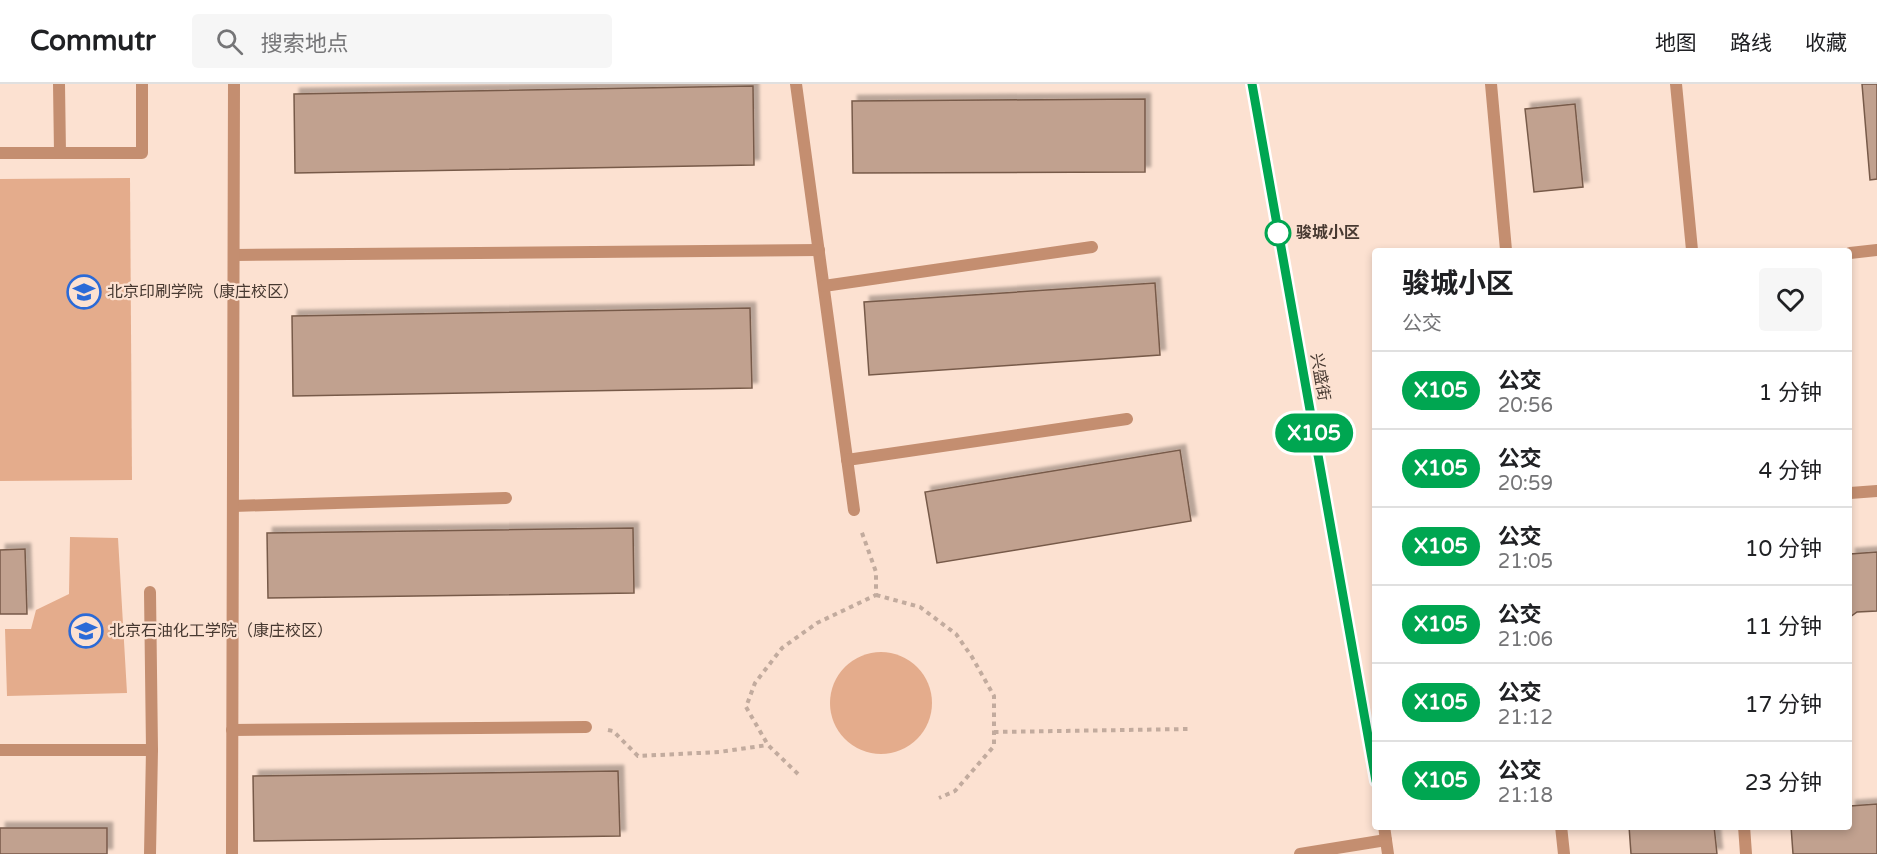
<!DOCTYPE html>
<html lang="zh">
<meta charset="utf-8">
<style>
:root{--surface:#fff;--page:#f6f6f6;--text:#202124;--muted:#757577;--line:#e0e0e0}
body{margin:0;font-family:"Varela Round","Noto Sans SC",sans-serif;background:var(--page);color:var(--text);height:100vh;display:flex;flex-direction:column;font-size:22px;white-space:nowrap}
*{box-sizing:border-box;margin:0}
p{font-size:20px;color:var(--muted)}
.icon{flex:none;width:33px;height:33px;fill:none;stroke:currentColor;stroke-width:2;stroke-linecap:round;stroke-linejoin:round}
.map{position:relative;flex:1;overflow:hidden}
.details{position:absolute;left:1372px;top:164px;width:480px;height:582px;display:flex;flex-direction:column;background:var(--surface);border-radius:6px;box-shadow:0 3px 9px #0003}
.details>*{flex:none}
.badge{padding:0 12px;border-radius:20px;font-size:21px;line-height:39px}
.map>.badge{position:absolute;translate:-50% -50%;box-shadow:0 0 0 3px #fff}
.round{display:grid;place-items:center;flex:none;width:63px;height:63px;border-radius:6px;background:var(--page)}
.head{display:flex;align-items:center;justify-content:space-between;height:102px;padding:0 30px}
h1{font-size:28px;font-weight:700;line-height:45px}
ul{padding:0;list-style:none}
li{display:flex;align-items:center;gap:18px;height:78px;padding:0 30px;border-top:2px solid var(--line)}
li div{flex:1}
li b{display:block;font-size:22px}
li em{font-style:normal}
li .badge{min-width:66px;font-weight:700;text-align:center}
header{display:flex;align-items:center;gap:36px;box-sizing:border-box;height:84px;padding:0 30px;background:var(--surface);border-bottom:2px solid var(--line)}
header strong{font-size:28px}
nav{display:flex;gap:33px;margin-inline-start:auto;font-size:21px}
.search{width:420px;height:54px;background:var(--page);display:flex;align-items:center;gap:15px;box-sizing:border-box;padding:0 21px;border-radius:6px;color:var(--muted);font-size:22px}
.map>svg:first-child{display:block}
.green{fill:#e4ac8c}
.building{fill:#c1a18f;stroke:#775a49;stroke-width:1.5;filter:url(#shadow)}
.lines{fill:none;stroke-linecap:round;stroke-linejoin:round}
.path{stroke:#c2ab9e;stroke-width:4;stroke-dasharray:4.5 4.5;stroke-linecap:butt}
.minor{stroke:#c48e70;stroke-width:12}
.tertiary{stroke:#c48e70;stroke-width:12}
.line-casing{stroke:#fff;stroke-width:14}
.line{stroke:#00a651;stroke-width:9}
.stop-dot{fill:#fff;stroke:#00a651;stroke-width:3}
.labels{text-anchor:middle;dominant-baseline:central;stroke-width:4.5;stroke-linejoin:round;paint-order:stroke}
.stop-label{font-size:16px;font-weight:bold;fill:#473931;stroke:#fce1d1;text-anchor:start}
.poi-label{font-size:16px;fill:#473931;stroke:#fce1d1;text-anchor:start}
.street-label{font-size:16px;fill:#473931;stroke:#fce1d1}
</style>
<header>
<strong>Commutr</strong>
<div class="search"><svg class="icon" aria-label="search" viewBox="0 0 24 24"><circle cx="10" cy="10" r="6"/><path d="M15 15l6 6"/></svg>搜索地点</div>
<nav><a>地图</a><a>路线</a><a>收藏</a></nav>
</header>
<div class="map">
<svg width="1877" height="770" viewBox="0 0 1877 770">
<defs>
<filter id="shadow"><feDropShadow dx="5.5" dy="-5.5" stdDeviation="1.5" flood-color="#0004"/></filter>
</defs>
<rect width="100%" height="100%" fill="#fce1d1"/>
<g class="green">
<polygon points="130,94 132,396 0,397 0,95"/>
<polygon points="70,453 118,454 127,609 7,612 5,545 31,545 36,526 69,510"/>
<circle cx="881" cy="619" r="51"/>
</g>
<g class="building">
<polygon points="1862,0 1877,0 1877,95 1870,96"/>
<polygon points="753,2 754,81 295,89 294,10"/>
<polygon points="1145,15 1145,88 853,89 852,17"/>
<polygon points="1575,20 1583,103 1534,108 1525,25"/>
<polygon points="1155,199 1160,271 869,291 864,218"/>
<polygon points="750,224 752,304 293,312 292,232"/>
<polygon points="1180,366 1191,437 937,479 925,408"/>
<polygon points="633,444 634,509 268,514 267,449"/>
<polygon points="25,465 27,530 0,530 0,466"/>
<polygon points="1877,468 1877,527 1857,528 1850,533 1850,470"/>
<polygon points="618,687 620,752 254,757 253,692"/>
<polygon points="1877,720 1877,770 1793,770 1791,742 1850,742 1850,722"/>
<polygon points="1629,742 1714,742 1717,770 1631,770"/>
<rect x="0" y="744" width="107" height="26"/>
</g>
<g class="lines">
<g class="path">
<polyline points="876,511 920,523 956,550 972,573 994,612 994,662 955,707 939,714"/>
<polyline points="608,646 613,647 638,672 719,668 768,661"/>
<polyline points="994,648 1189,645"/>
<polyline points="798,690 768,661 746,623 755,599 782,564 817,539 876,511 876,488 861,446"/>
</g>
<g class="minor">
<polyline points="59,0 60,69"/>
<polyline points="796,0 854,426"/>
<polyline points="1491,0 1506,166"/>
<polyline points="1676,0 1692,166"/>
<polyline points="0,69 142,69 142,0"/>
<polyline points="1850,169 1877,166"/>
<polyline points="234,171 819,166"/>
<polyline points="824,202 1092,163"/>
<polyline points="847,376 1127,335"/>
<polyline points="1850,409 1877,407"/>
<polyline points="233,422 506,414"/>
<polyline points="232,646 586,643"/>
<polyline points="0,666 152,666"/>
<polyline points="1561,742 1564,770"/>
<polyline points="1744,742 1746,770"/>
<polyline points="150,770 152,666 150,508"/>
<polyline points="232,770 234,0"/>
<polyline points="1300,770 1386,756"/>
</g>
<g class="tertiary">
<polyline points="1252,0 1376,697"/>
<polyline points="1384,742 1388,770"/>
</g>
</g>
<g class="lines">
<defs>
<polyline id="line" points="1252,0 1376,697"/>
</defs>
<use href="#line" class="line-casing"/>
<use href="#line" class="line"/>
</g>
<defs>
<symbol id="university-ring" viewBox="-11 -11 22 22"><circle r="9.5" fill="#fce1d1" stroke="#2b6ad7" stroke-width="1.5"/><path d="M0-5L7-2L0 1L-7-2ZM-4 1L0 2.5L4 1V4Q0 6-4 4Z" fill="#2b6ad7"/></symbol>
</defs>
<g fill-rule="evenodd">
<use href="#university-ring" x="65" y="189" width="38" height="38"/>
<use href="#university-ring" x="67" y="528" width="38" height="38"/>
</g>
<circle class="stop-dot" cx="1278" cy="149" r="12"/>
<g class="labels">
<g class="stop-label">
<text x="1296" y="149">骏城小区</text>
</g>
<g class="poi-label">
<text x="107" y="208">北京印刷学院（康庄校区）</text>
<text x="109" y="547">北京石油化工学院（康庄校区）</text>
</g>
<g class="street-label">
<text transform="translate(1320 293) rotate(80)">兴盛街</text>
</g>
</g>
</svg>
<b class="badge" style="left:1314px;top:349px;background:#00a651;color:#fff">X105</b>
<section class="details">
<div class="head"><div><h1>骏城小区</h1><p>公交</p></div><a class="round"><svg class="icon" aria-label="heart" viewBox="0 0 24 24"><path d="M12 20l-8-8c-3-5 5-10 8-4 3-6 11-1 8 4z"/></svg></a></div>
<ul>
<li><span class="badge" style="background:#00a651;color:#fff">X105</span><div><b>公交</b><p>20:56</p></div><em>1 分钟</em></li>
<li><span class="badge" style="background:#00a651;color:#fff">X105</span><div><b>公交</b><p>20:59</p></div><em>4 分钟</em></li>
<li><span class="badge" style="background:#00a651;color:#fff">X105</span><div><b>公交</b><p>21:05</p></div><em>10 分钟</em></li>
<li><span class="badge" style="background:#00a651;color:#fff">X105</span><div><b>公交</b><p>21:06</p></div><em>11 分钟</em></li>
<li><span class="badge" style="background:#00a651;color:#fff">X105</span><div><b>公交</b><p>21:12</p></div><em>17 分钟</em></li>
<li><span class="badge" style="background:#00a651;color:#fff">X105</span><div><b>公交</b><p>21:18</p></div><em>23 分钟</em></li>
</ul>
</section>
</div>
